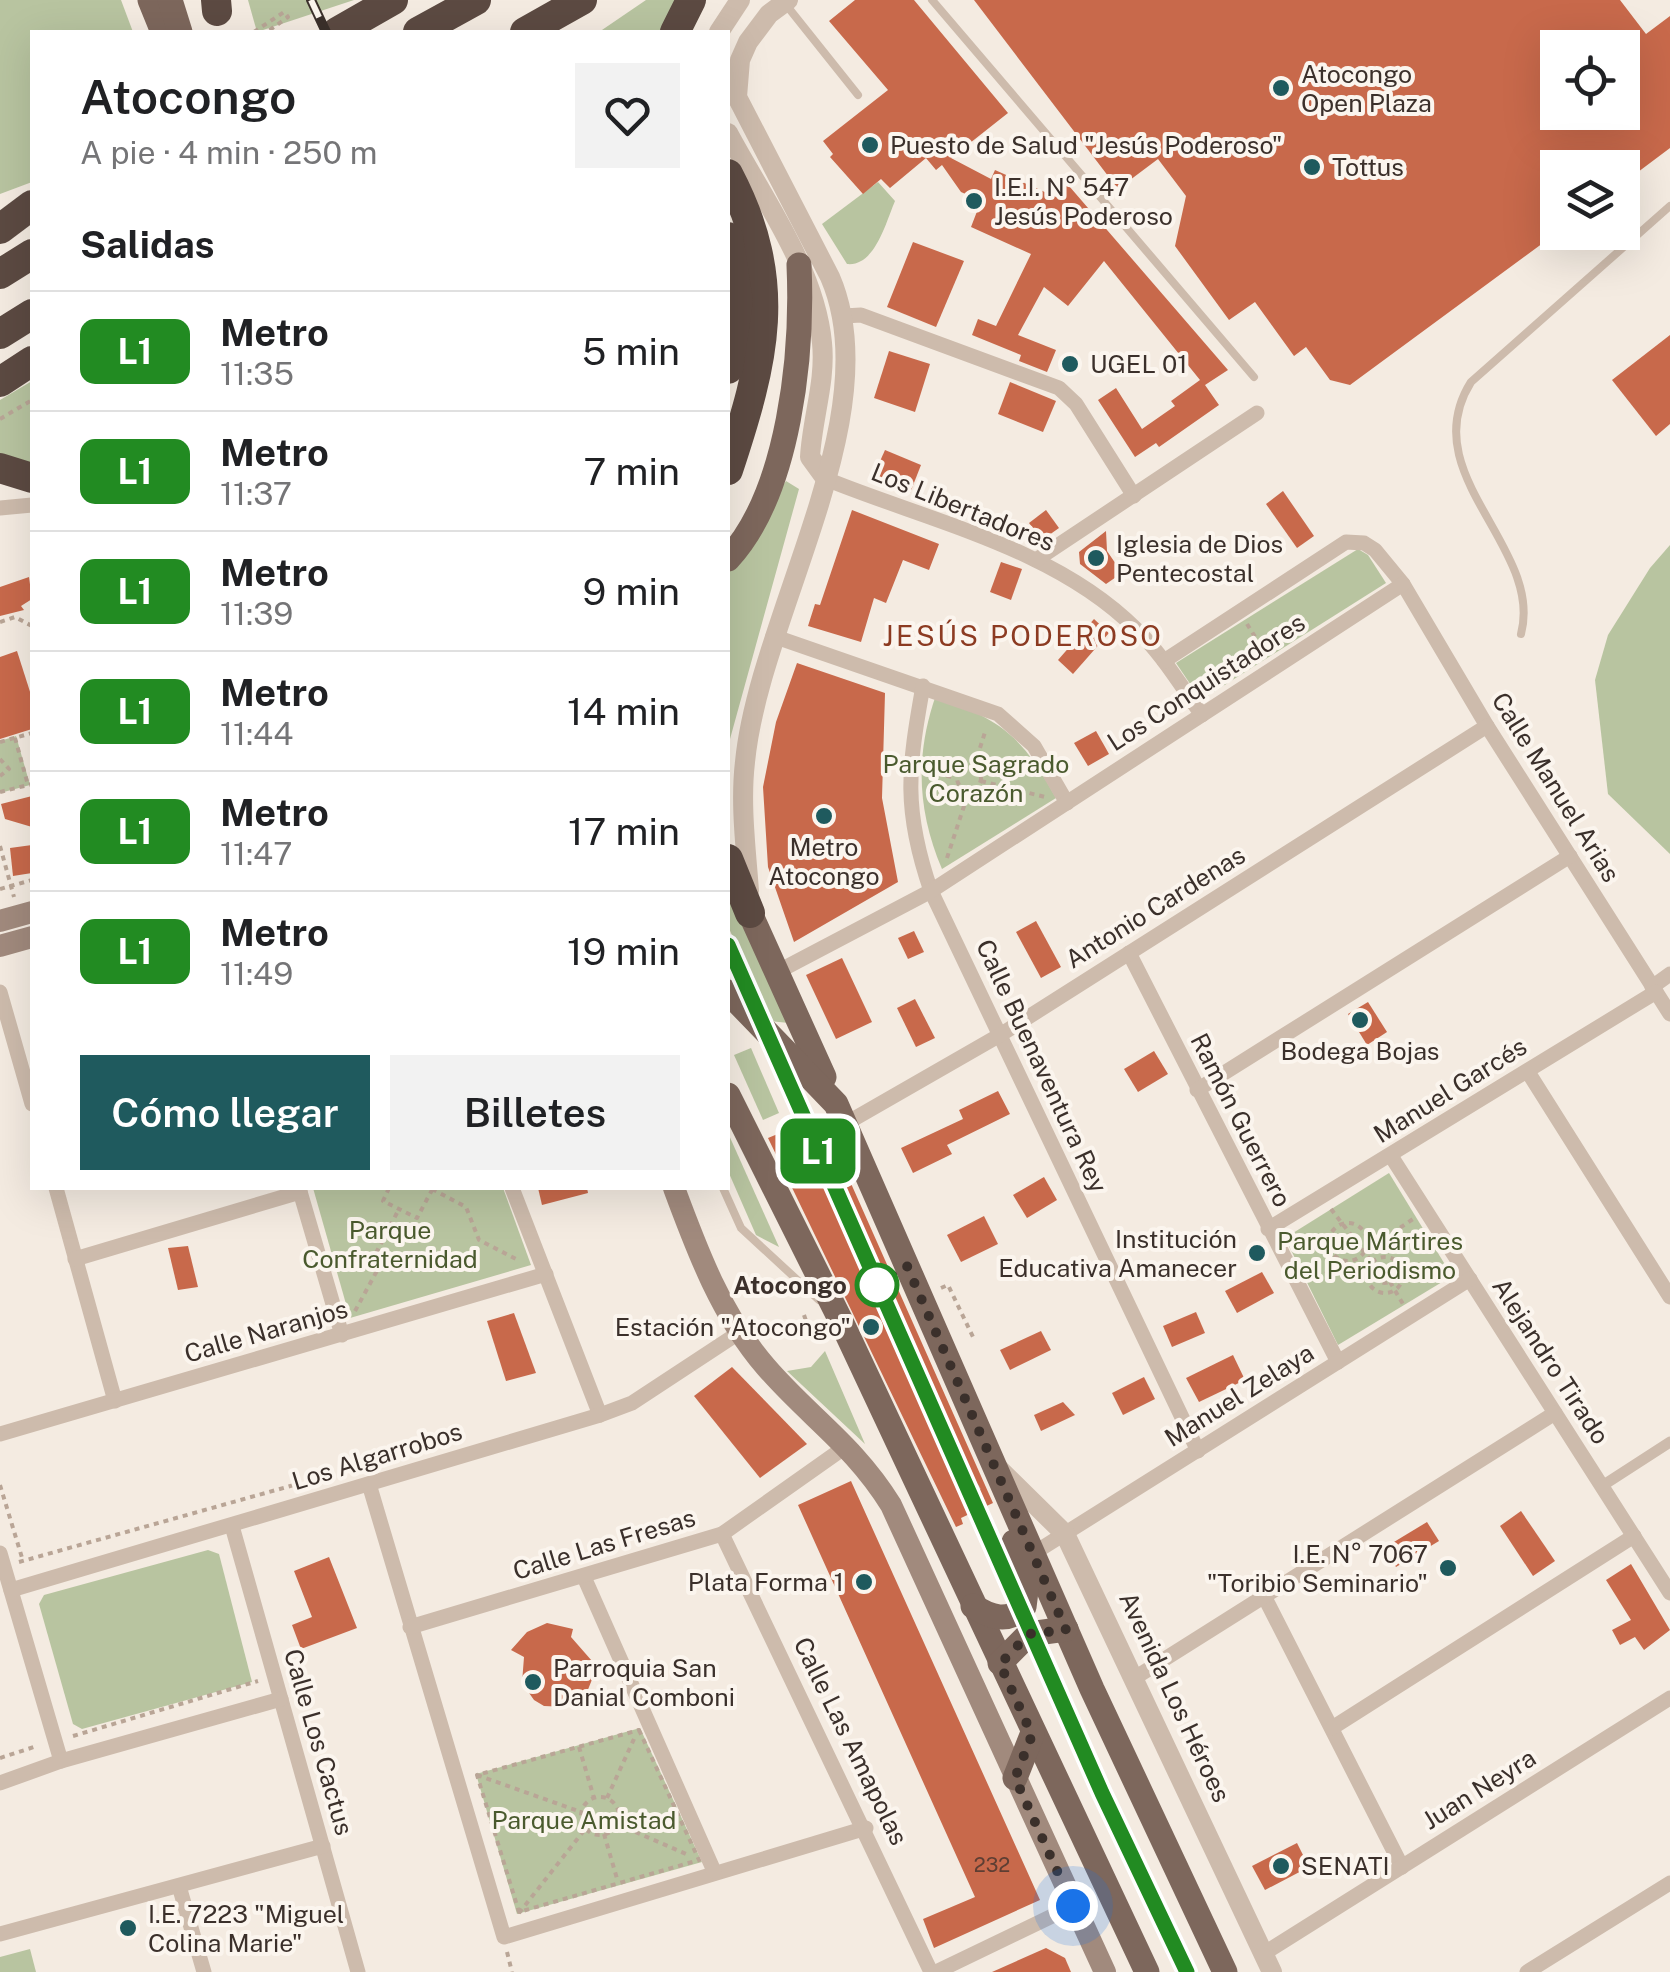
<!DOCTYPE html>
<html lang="es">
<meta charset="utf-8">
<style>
:root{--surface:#fff;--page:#f2f2f2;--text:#202124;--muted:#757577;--line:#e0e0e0;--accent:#1f5a5e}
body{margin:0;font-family:"Public Sans",sans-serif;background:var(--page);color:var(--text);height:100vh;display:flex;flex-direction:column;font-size:38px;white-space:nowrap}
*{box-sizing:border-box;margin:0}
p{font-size:32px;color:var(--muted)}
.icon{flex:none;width:55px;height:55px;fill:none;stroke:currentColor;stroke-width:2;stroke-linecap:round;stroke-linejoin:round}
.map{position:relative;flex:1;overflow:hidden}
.drawer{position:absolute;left:30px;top:30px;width:700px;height:1160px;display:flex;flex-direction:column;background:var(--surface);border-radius:0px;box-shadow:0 10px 40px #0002}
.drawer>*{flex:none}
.badge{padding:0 20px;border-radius:15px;font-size:35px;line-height:65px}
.fabs{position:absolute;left:1540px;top:30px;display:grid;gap:20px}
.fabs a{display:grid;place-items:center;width:100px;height:100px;border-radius:0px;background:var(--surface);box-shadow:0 10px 40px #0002;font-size:50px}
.you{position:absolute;width:50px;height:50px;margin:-25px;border:8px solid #fff;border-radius:50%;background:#1a73e8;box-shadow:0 0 0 15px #1a73e833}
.map>.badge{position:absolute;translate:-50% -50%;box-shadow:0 0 0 5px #fff}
h2{padding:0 50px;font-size:38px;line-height:90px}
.round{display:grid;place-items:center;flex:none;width:105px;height:105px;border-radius:0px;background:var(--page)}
.headline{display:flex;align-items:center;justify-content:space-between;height:170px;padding:0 50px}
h1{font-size:48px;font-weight:600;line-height:75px}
.cta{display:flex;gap:20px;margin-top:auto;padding:20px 50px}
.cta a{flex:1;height:115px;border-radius:0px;background:var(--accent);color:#fff;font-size:40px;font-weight:600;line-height:115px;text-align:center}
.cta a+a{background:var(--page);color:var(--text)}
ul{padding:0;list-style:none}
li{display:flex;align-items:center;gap:30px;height:120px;padding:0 50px;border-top:2px solid var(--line)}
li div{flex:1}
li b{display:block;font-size:38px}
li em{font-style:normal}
li .badge{min-width:110px;font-weight:700;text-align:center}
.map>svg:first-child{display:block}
.green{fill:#b8c4a0}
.building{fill:#c8694b;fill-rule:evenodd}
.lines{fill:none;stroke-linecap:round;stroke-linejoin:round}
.path{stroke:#b9a596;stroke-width:4;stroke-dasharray:5 5;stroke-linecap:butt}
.service{stroke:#cdbbac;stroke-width:8}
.pedestrian{stroke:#cdbbac;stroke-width:11}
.minor{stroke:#cdbbac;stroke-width:15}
.tertiary{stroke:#cdbbac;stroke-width:20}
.secondary{stroke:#a18a7d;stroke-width:22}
.primary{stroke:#7d675c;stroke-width:25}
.motorway{stroke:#5c4a42;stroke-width:30}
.rail-casing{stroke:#3b302b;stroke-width:10}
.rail{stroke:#fbf5ee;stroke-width:6;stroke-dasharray:19;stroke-linecap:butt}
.line-casing{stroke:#fff;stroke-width:22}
.line{stroke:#228b22;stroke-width:15}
.walk{stroke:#3b302b;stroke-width:10;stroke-dasharray:0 18}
.poi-dot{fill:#1f5a5e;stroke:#fbf5ee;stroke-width:4}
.stop-dot{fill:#fff;stroke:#228b22;stroke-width:5}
.labels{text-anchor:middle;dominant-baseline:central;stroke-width:8;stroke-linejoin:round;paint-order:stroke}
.number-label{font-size:20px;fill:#5e3e33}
.poi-label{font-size:25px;fill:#3b302b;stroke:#fbf5ee;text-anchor:start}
.street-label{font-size:25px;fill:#3b302b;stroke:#fbf5ee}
.park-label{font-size:25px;fill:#4a5a2e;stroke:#fbf5ee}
.stop-label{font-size:25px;font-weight:bold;fill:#3b302b;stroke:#fbf5ee;text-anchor:end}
.neighbourhood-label{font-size:28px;letter-spacing:2.5px;fill:#8c3b22;stroke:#fbf5ee}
</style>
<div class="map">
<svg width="1670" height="1972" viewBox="0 0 1670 1972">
<rect width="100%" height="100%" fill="#f4ebe1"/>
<g class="green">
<polygon points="0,0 121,0 133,32 32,32 32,182 0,194"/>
<polygon points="248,0 354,0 257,32"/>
<polygon points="646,0 677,0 661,32 599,32"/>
<path d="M878,182L895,201C886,222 875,267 847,264L822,224Z"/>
<polygon points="32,381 32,476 0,465 0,400"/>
<polygon points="786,481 799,489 730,739 728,763 728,566"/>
<polygon points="1670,545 1670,854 1608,794 1595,680 1608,635 1650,568"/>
<polygon points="1358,549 1368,555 1386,583 1201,700 1176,663"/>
<path d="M936,695C1003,723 1020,733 1056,798L942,869C917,810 915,755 936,695Z"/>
<polygon points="16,736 30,785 0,793 0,741"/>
<polygon points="728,885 789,1023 769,1021 728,926"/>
<polygon points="751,1048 779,1113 763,1120 734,1055"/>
<polygon points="728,1133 779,1247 756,1235 728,1171"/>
<polygon points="1389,1173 1452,1276 1338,1345 1285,1238"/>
<polygon points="313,1188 503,1188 531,1265 350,1318"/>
<polygon points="825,1351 865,1444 787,1371 811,1367"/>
<polygon points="208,1550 219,1554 252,1682 82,1729 73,1724 39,1604 44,1595"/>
<polygon points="640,1728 702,1862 517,1914 476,1774"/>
<polygon points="30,1949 36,1972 0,1972 0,1957"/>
</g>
<g class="building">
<polygon points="855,0 914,0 1008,113 951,158 991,179 995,170 1056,197 1063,179 1228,370 1205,385 1219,405 1159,447 1156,443 1135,457 1098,400 1116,388 1142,429 1175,406 1171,401 1200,380 1104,261 1068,306 1044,287 1018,335 1056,350 1047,372 1019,361 1021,355 972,335 978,319 996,326 1031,254 971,227 981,201 961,192 942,165 936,170 926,158 890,188 881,179 863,194 830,157 833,154 823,141 888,90 829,21"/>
<path d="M974,0H1620L1646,34L1670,16V148L1622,184V168H1558V232L1350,385L1330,380L1306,347L1294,356L1255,302L1229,320L1175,246L1186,196L1158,159L1118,189ZM1558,48H1622V112H1558Z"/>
<polygon points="913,242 964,261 936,327 887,307"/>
<polygon points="1670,335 1670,424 1656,436 1612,380"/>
<polygon points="889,351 930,364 915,412 874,398"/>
<polygon points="1010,382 1056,401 1043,432 998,414"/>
<polygon points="885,450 921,465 910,493 873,477"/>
<polygon points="1283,491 1314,536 1297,548 1266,504"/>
<polygon points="852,510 939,544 929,570 903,560 886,603 874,598 861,642 808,626 815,604 820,605"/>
<polygon points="1046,510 1059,528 1042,540 1029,523"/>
<polygon points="1106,531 1107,551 1122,573 1106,584 1080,564 1079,552"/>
<polygon points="1001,562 1022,569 1011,600 990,592"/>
<polygon points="29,577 32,599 21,606 24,610 0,616 0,587"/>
<polygon points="1094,619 1109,633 1073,674 1058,660"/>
<polygon points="17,651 32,698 32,729 0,739 0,657"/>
<polygon points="797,663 885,693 882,798 898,882 794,942 768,867 763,787 776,722"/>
<polygon points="1096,731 1109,754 1088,766 1074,743"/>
<polygon points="32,796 32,827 5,819 1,804"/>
<polygon points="32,845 32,873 13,876 10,848"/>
<polygon points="1036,921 1061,967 1041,978 1016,932"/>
<polygon points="914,931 924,952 908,959 898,938"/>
<polygon points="842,958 872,1022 836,1039 806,975"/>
<polygon points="915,999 935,1038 916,1047 897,1008"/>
<polygon points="1368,1002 1387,1032 1367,1045 1348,1014"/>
<polygon points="1154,1051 1168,1074 1138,1092 1124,1069"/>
<polygon points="998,1091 1010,1114 947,1145 952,1154 913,1173 901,1148 963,1119 959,1110"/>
<polygon points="821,1116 993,1503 961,1518 963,1524 956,1527 768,1138"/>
<polygon points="1044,1177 1057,1200 1027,1218 1013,1195"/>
<polygon points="538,1188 587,1188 588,1193 542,1205"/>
<polygon points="984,1216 998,1244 961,1262 947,1235"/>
<polygon points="188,1246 198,1287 178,1290 168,1248"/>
<polygon points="1262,1272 1274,1293 1237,1313 1225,1291"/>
<polygon points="1196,1312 1205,1333 1172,1347 1163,1326"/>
<polygon points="514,1313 536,1373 506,1381 487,1321"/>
<polygon points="1041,1331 1051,1350 1010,1370 1000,1350"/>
<polygon points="1233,1355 1245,1380 1199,1402 1186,1378"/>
<polygon points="732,1367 807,1444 760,1478 694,1396"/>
<polygon points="1144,1377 1155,1399 1123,1415 1112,1393"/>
<polygon points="1063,1402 1075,1415 1041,1431 1034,1415"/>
<polygon points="851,1481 1040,1900 934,1948 923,1919 975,1897 798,1505"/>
<polygon points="1521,1511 1555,1561 1533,1576 1500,1526"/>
<polygon points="1427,1522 1439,1541 1396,1567 1384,1548"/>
<polygon points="329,1557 357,1628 301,1649 292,1625 312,1617 294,1571"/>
<polygon points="1631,1564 1670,1630 1644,1650 1635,1637 1620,1645 1612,1630 1631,1620 1606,1580"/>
<polygon points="547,1623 573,1629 571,1637 592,1661 593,1677 587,1692 566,1707 544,1706 534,1700 522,1683 524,1657 511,1650 527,1632"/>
<polygon points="1297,1843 1309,1867 1265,1890 1252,1866"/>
<polygon points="1046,1948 1065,1958 1071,1972 992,1972"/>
</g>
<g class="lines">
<g class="path">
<polyline points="254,32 284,12 288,17 267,32"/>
<polyline points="0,419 32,400"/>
<polyline points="0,622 15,617 32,626"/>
<polyline points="1247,624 1266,654"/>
<polyline points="15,738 28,785"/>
<polyline points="0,742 32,733"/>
<polyline points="0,759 9,769 0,776"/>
<circle cx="969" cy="778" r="12"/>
<polyline points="974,767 986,729"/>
<polyline points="927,771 956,778"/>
<polyline points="981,781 1045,797"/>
<polyline points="0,792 32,784"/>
<polyline points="0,846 14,897"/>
<polyline points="947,858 969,791"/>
<polyline points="0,889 32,880"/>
<polyline points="389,1188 383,1201 417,1218 432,1190"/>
<polyline points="432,1189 466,1207 479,1240 520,1261"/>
<polyline points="1331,1209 1378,1270"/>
<circle cx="1348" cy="1242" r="19"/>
<polyline points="1367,1250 1413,1219"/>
<circle cx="1385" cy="1275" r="18"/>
<circle cx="1385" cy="1275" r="8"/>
<polyline points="1316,1278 1348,1263"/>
<polyline points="1390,1282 1403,1304"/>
<polyline points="941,1288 948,1285 973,1337"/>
<polyline points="355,1311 384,1258 376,1253 399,1209"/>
<polyline points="804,1315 813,1341 825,1336"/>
<polyline points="961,1460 981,1493"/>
<polyline points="0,1485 23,1561"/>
<polyline points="19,1562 294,1485"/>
<polygon points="639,1730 699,1860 519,1912 477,1775"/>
<polyline points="73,1736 258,1681"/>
<polyline points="579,1747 594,1798"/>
<polyline points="0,1758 37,1746"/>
<polyline points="477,1775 581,1812"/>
<circle cx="600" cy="1816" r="19"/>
<polyline points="607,1798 634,1739"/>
<polyline points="617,1824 686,1854"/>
<polyline points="604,1834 618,1882"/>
<polyline points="519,1913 586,1828"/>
<polyline points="507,1952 512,1972"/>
</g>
<g class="service">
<polyline points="932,0 1254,377"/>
<polyline points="787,6 858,95"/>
<path d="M1521,634C1544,547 1413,474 1471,382L1670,206"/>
<polyline points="723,1188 741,1228 819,1300"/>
</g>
<polyline class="pedestrian" points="1602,1486 1670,1442"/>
<g class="minor">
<polyline points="844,316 861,315 1059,388 1076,404 1134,496"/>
<path d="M826,479C929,521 1055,548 1136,629C1162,654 1181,686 1202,715"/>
<polyline points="0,508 32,505"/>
<polyline points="1036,560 1257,413"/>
<polyline points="773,636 998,714 1034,746 1067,803"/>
<polyline points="1164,661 1346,542 1364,543 1375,550 1403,584 1487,726 1670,1014"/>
<path d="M923,686C908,769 903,810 931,891L1198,1451"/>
<polyline points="1129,953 1338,1362"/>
<polyline points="777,972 931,891 1403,584"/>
<polyline points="1652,987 1670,974"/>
<polyline points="0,992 32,1104"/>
<polyline points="1528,1072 1670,1297"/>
<polyline points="1197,1090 1570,856"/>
<polyline points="845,1124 1000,1035 1487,726"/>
<polyline points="1391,1156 1670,1593"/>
<polyline points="56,1188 115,1401"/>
<polyline points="299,1188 342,1335"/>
<polyline points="512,1188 600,1415"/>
<polyline points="1268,1229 1656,992"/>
<polyline points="75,1259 300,1192"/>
<polyline points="0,1434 546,1274"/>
<polyline points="369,1484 504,1937 866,1828"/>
<polyline points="232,1526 358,1972"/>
<polyline points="722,1534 931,1972"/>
<polyline points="0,1553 61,1761"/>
<polyline points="1034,1553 1470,1279"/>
<polyline points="584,1577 714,1871"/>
<polyline points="11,1590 600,1415 632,1403 740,1332"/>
<polyline points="1264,1596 1402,1867"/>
<polyline points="410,1627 722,1534 848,1445"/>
<polyline points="1133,1679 1555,1413"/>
<polyline points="1332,1728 1634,1536"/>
<polyline points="0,1783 61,1761 281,1699"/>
<polyline points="179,1886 204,1972"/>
<polyline points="0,1934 323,1846"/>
<polyline points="1263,1954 1670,1698"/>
<polyline points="936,1972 1073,1906"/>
<polyline points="1527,1972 1670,1883"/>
</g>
<g class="tertiary">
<polyline points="719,32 740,0"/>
<path d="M728,133C762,197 815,268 822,343C826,381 812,419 810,457L826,479"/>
<path d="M749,891C746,849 740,804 745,762C759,616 890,415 830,277L737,97L740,60L748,42L769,14L788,0"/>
<polyline points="998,1468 1065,1534 1272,1972"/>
</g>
<g class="secondary">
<polyline points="0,921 32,912"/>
<polyline points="0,946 32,937"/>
<path d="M674,1188C697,1250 721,1315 766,1367C809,1417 854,1445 891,1505L1105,1972"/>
</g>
<g class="primary">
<polyline points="150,0 163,32"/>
<polyline points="170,0 180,32"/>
<path d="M728,559C790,492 803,353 799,265"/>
<polyline points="750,913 824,1077"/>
<polyline points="728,992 836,1104 1092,1689 1225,1972"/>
<polyline points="728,1095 840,1319 1147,1972"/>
<path d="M973,1606C991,1618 1008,1623 1024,1607L1027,1583L1014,1542"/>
<polyline points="1000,1663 1029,1634 1066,1629"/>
<polyline points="1015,1778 1032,1735"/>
</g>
<g class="motorway">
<polyline points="216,0 217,11"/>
<polyline points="337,32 393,0"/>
<polyline points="418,32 476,0"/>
<polyline points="525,32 582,0"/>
<polyline points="675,32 691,0"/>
<path d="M728,174C785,282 764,361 728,470"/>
<polyline points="0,229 32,205"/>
<polyline points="728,237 738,301 728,369"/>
<polyline points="0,274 32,254"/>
<polyline points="0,334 32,314"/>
<polyline points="0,382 32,361"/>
<polyline points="0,468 32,478"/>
<polyline points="728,859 750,913"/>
</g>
<defs>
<g id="rail">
<polyline points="311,0 326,32"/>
<polyline points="728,945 1101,1793 1187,1972"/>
</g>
</defs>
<use href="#rail" class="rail-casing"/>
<use href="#rail" class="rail"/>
</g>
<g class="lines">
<defs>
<polyline id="line" points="728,945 1102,1793 1187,1972"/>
</defs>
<use href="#line" class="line-casing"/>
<use href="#line" class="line"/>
<polyline class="walk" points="877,1285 907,1266 1066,1630 1029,1634 1000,1664 1032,1735 1015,1778 1073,1906"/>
</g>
<g class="poi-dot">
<circle cx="1281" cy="88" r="10"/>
<circle cx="870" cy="145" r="10"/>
<circle cx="1312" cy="167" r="10"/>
<circle cx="974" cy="201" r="10"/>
<circle cx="1070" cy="364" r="10"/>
<circle cx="1096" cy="558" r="10"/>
<circle cx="824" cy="816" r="10"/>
<circle cx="1360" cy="1020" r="10"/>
<circle cx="1257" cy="1253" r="10"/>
<circle cx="871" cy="1327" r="10"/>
<circle cx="1448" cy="1568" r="10"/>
<circle cx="864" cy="1582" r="10"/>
<circle cx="533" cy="1682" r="10"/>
<circle cx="1281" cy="1866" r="10"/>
<circle cx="128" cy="1928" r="10"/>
</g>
<circle class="stop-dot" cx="877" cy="1285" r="20"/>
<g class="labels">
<g class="number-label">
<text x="992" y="1865">232</text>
</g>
<g class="poi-label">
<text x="1301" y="74">Atocongo<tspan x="1301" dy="29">Open Plaza</tspan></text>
<text x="890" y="145">Puesto de Salud "Jesús Poderoso"</text>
<text x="1332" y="167">Tottus</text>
<text x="994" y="187">I.E.I. N° 547<tspan x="994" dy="29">Jesús Poderoso</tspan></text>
<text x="1090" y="364">UGEL 01</text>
<text x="1116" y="544">Iglesia de Dios<tspan x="1116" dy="29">Pentecostal</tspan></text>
<text x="824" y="847" text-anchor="middle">Metro<tspan x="824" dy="29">Atocongo</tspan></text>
<text x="1360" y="1051" text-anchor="middle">Bodega Bojas</text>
<text x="1237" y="1239" text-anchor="end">Institución<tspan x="1237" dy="29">Educativa Amanecer</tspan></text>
<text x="851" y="1327" text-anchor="end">Estación "Atocongo"</text>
<text x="1428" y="1554" text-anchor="end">I.E. N° 7067<tspan x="1428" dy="29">"Toribio Seminario"</tspan></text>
<text x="844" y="1582" text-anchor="end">Plata Forma 1</text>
<text x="553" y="1668">Parroquia San<tspan x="553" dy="29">Danial Comboni</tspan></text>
<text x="1301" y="1866">SENATI</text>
<text x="148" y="1914">I.E. 7223 "Miguel<tspan x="148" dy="29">Colina Marie"</tspan></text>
</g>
<g class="street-label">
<text transform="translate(963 507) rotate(22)">Los Libertadores</text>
<text transform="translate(1206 682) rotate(-33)">Los Conquistadores</text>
<text transform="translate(1556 787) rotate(58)">Calle Manuel Arias</text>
<text transform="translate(1155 907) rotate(-32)">Antonio Cardenas</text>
<text transform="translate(1042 1066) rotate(65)">Calle Buenaventura Rey</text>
<text transform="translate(1450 1090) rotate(-32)">Manuel Garcés</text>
<text transform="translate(1241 1120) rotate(63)">Ramón Guerrero</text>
<text transform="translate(266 1331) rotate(-16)">Calle Naranjos</text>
<text transform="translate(1551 1361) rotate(57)">Alejandro Tirado</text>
<text transform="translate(1239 1395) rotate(-32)">Manuel Zelaya</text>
<text transform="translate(377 1456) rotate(-17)">Los Algarrobos</text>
<text transform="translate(604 1544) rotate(-17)">Calle Las Fresas</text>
<text transform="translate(1175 1697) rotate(65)">Avenida Los Héroes</text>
<text transform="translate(851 1741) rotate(64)">Calle Las Amapolas</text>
<text transform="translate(319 1742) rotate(74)">Calle Los Cactus</text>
<text transform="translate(1479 1789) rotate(-32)">Juan Neyra</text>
</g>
<g class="park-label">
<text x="976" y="764">Parque Sagrado<tspan x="976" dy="29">Corazón</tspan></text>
<text x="390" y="1230">Parque<tspan x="390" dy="29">Confraternidad</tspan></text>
<text x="1370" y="1241">Parque Mártires<tspan x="1370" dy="29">del Periodismo</tspan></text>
<text x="584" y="1820">Parque Amistad</text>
</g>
<g class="stop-label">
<text x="847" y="1285">Atocongo</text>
</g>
<g class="neighbourhood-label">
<text x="1023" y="635">JESÚS PODEROSO</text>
</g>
</g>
</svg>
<div class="fabs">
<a><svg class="icon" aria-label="locate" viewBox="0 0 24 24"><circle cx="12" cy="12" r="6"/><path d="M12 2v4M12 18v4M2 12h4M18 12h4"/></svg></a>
<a><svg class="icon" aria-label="layers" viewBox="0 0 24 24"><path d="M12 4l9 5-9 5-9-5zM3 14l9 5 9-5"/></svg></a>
</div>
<div class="you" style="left:1073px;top:1906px"></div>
<b class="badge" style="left:818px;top:1151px;background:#228b22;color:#fff">L1</b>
<section class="drawer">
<div class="headline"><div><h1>Atocongo</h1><p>A pie · 4 min · 250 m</p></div><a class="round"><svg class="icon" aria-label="heart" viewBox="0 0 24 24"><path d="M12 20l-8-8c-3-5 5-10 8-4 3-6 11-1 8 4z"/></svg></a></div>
<h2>Salidas</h2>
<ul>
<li><span class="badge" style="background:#228b22;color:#fff">L1</span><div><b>Metro</b><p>11:35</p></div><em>5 min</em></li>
<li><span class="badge" style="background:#228b22;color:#fff">L1</span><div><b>Metro</b><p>11:37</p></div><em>7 min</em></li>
<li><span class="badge" style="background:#228b22;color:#fff">L1</span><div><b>Metro</b><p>11:39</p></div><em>9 min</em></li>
<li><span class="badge" style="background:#228b22;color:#fff">L1</span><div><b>Metro</b><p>11:44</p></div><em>14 min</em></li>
<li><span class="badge" style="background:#228b22;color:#fff">L1</span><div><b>Metro</b><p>11:47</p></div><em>17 min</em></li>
<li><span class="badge" style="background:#228b22;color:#fff">L1</span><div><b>Metro</b><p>11:49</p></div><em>19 min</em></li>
</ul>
<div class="cta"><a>Cómo llegar</a><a>Billetes</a></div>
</section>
</div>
